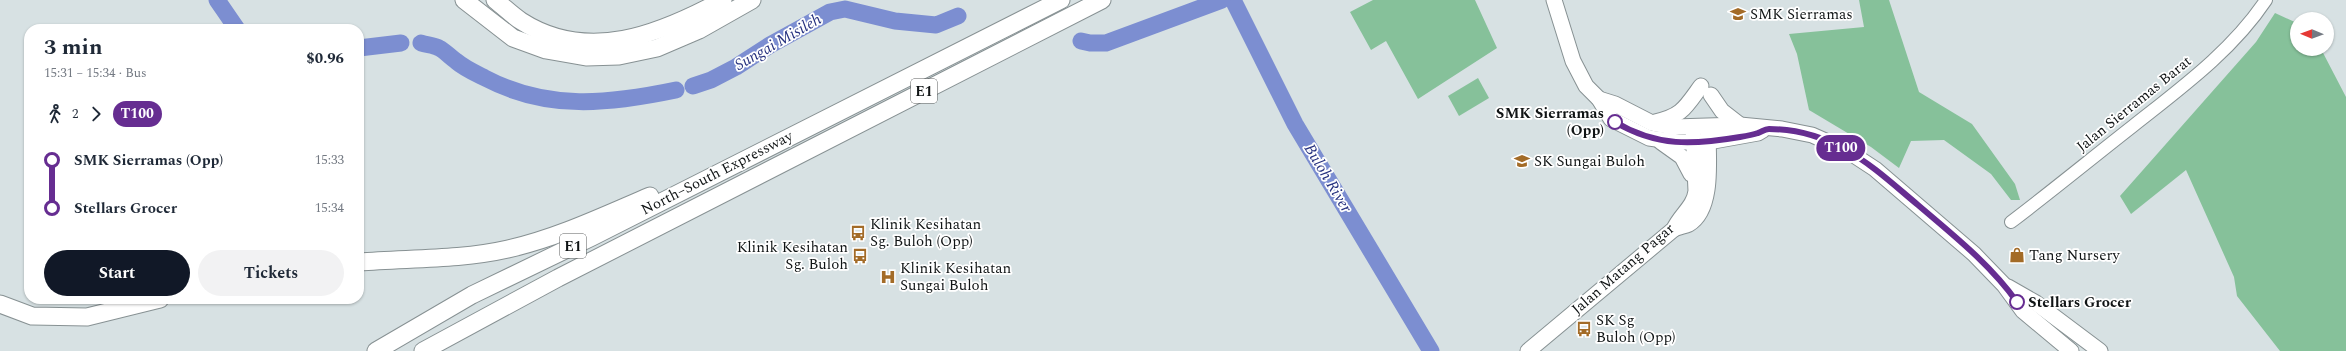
<!DOCTYPE html>
<meta charset="utf-8">
<style>
:root{--surface:#fff;--page:#f2f2f3;--text:#1f2937;--muted:#747a83;--accent:#111827}
body{margin:0;font-family:Spectral,serif;background:var(--page);color:var(--text);height:100vh;display:flex;flex-direction:column;font-size:15px;white-space:nowrap}
*{box-sizing:border-box;margin:0}
p{font-size:13px;color:var(--muted)}
.icon{flex:none;width:22px;height:22px;fill:none;stroke:currentColor;stroke-width:2;stroke-linecap:round;stroke-linejoin:round}
.map{position:relative;flex:1;overflow:hidden}
.side{position:absolute;left:24px;top:24px;width:340px;height:280px;display:flex;flex-direction:column;background:var(--surface);border-radius:16px;box-shadow:0 1px 3px #0004}
.side>*{flex:none}
.badge{padding:0 8px;border-radius:13px;font-size:14px;line-height:26px}
.needle{width:26px;rotate:271deg}
.tools{position:absolute;left:2290px;top:12px;display:grid;gap:8px}
.tools a{display:grid;place-items:center;width:44px;height:44px;border-radius:50%;background:var(--surface);box-shadow:0 1px 3px #0004;font-size:20px}
.map>.badge{position:absolute;translate:-50% -50%;box-shadow:0 0 0 2px #fff}
.legs{display:flex;align-items:center;gap:6px;height:44px;padding:0 20px;font-size:13px}
.legs p{margin-inline-start:auto}
.summary{display:flex;align-items:center;justify-content:space-between;height:68px;padding:0 20px}
h1{font-size:22px;font-weight:700;line-height:30px}
.cta{display:flex;gap:8px;margin-top:auto;padding:8px 20px}
.cta a{flex:1;height:46px;border-radius:24px;background:var(--accent);color:#fff;font-size:16px;font-weight:700;line-height:46px;text-align:center}
.cta a+a{background:var(--page);color:var(--text)}
ul{padding:0 20px;list-style:none}
li{display:flex;align-items:center;gap:14px;height:48px;font-size:15px}
li i{display:grid;place-items:center;width:6px;height:100%;margin:0 5px;background:currentColor}
li i::after{content:'';width:10px;height:10px;margin:-5px;border:3px solid;border-radius:50%;background:var(--surface)}
li p{margin-inline-start:auto}
li:first-child i{background:linear-gradient(#0000 50%,currentColor 0)}
li:last-child i{background:linear-gradient(currentColor 50%,#0000 0)}
.map>svg:first-child{display:block}
.green{fill:#86c19a}
.lines{fill:none;stroke-linecap:round;stroke-linejoin:round}
.river{stroke:#7c8ed1;stroke-width:17}
.minor-casing{stroke:#879193;stroke-width:14}
.major-casing{stroke:#879193;stroke-width:17}
.highway-casing{stroke:#879193;stroke-width:19}
.minor{stroke:#fff;stroke-width:12}
.major{stroke:#fff;stroke-width:15}
.highway{stroke:#fff;stroke-width:17}
.line-1-casing{stroke:#fff;stroke-width:9}
.line-1{stroke:#662d91;stroke-width:6}
.stop-1-dot{fill:#fff;stroke:#662d91;stroke-width:2}
.labels{text-anchor:middle;dominant-baseline:central;stroke-width:3.5;stroke-linejoin:round;paint-order:stroke}
.shield{fill:#fff;stroke:#585a5b;stroke-width:1}
.shield-label{font-size:14px;font-weight:bold;fill:#101415}
.poi-label{font-size:15px;fill:#101415;stroke:#fff;text-anchor:start}
.street-label{font-size:15px;fill:#101415;stroke:#fff}
.stop-label{font-size:15px;font-weight:bold;fill:#101415;stroke:#fff;text-anchor:end}
.water-label{font-size:16px;font-style:italic;fill:#26317f;stroke:#fff}
</style>
<div class="map">
<svg width="2346" height="351" viewBox="0 0 2346 351">
<rect width="100%" height="100%" fill="#d7e1e3"/>
<g class="green">
<polygon points="1373,0 1475,0 1497,48 1418,99 1386,41 1371,50 1350,12"/>
<polygon points="1859,0 1889,0 1919,92 1972,124 2015,184 2020,200 2011,200 1991,174 1944,140 1911,141 1899,168 1871,147 1809,110 1797,54 1789,34 1864,27"/>
<polygon points="2275,13 2297,23 2297,49 2321,49 2346,97 2346,351 2280,351 2237,296 2234,277 2186,170 2131,214 2120,196 2256,42"/>
<polygon points="1478,78 1489,98 1459,116 1448,96"/>
</g>
<g class="lines">
<g class="river">
<polyline points="217,0 237,29"/>
<polyline points="1233,0 1295,124 1431,351"/>
<polyline points="1081,41 1090,43 1106,43 1222,0"/>
<path d="M421,43C427,45 434,45 439,48C445,51 450,57 456,61C464,68 475,73 485,78C548,111 609,104 676,90"/>
<polyline points="359,48 401,43"/>
<polyline points="693,86 711,80 736,67 770,45 830,12 845,9 895,21 936,25 958,16"/>
</g>
<defs>
<path id="minor" d="M2011,222C2052,191 2092,158 2133,126C2181,88 2232,51 2266,0"/>
<g id="major">
<polyline points="1554,0 1573,61 1586,86 1599,99 1611,119 1649,138 1678,142 1708,142 1758,133 1763,130"/>
<polyline points="1711,95 1722,111 1740,125"/>
<polyline points="1599,99 1615,104 1652,123 1674,127 1740,125 1782,129 1812,135 1846,150 1875,169 1974,254 2004,285 2023,311 2071,351"/>
<path d="M1655,122C1682,116 1685,108 1701,86"/>
<polyline points="1661,142 1682,157 1691,174"/>
<path d="M1674,229C1678,227 1684,226 1689,224C1714,209 1708,158 1708,133"/>
<polyline points="2008,287 2036,303 2100,351"/>
<path d="M1528,351L1674,229C1680,215 1694,207 1696,191L1693,127"/>
</g>
<g id="highway">
<polyline points="464,0 513,38 546,50 586,57 619,56 657,48 699,30 752,0"/>
<path d="M495,0C504,7 512,15 521,21C588,64 660,34 723,0"/>
<path d="M359,262C408,258 460,260 508,249C557,238 603,216 650,196"/>
<polyline points="0,304 32,316 87,317 160,299"/>
<polyline points="376,351 472,295 592,237 1061,0"/>
<polyline points="423,351 558,278 1102,0"/>
</g>
</defs>
<use href="#minor" class="minor-casing"/>
<use href="#major" class="major-casing"/>
<use href="#highway" class="highway-casing"/>
<use href="#minor" class="minor"/>
<use href="#major" class="major"/>
<use href="#highway" class="highway"/>
</g>
<g class="lines">
<defs>
<path id="line-1" d="M1615,122C1657,147 1693,145 1740,137C1746,136 1752,135 1758,133C1762,132 1764,129 1769,129C1796,129 1823,137 1846,150C1873,165 1895,186 1918,205C1953,235 1990,264 2017,302"/>
</defs>
<use href="#line-1" class="line-1-casing"/>
<use href="#line-1" class="line-1"/>
</g>
<defs>
<symbol id="school-bare" viewBox="-9 -9 18 18"><path d="M0-5L7-2L0 1L-7-2ZM-4 1L0 2.5L4 1V4Q0 6-4 4Z" fill="#a36b27" stroke="#fff" stroke-width="2.5" paint-order="stroke"/></symbol>
<symbol id="bus-bare" viewBox="-9 -9 18 18"><path d="M-5-6H5V4H4V6H2V4H-2V6H-4V4H-5ZM-3.5-4V0h7V-4ZM-3.5 1.2v1.5H-2V1.2ZM2 1.2v1.5H3.5V1.2Z" fill="#a36b27" stroke="#fff" stroke-width="2.5" paint-order="stroke"/></symbol>
<symbol id="shop-bare" viewBox="-9 -9 18 18"><path d="M-5-2.5h2.3a2.7 3.5 0 0 1 5.4 0H5L5.5 6h-11ZM-1.5-2.5h3a1.5 2.3 0 0 0-3 0Z" fill="#a36b27" stroke="#fff" stroke-width="2.5" paint-order="stroke"/></symbol>
<symbol id="hospital-bare" viewBox="-9 -9 18 18"><path d="M-5-5h3v3.5h4V-5h3V5h-3V1.5h-4V5h-3Z" fill="#a36b27" stroke="#fff" stroke-width="2.5" paint-order="stroke"/></symbol>
</defs>
<g fill-rule="evenodd">
<use href="#school-bare" x="1727" y="3" width="22" height="22"/>
<use href="#school-bare" x="1511" y="150" width="22" height="22"/>
<use href="#bus-bare" x="847" y="222" width="22" height="22"/>
<use href="#shop-bare" x="2006" y="244" width="22" height="22"/>
<use href="#bus-bare" x="849" y="245" width="22" height="22"/>
<use href="#hospital-bare" x="877" y="266" width="22" height="22"/>
<use href="#bus-bare" x="1573" y="318" width="22" height="22"/>
</g>
<g class="stop-1-dot">
<circle cx="1615" cy="122" r="7"/>
<circle cx="2017" cy="302" r="7"/>
</g>
<g class="labels">
<g class="shield">
<rect x="911" y="79" width="26" height="24" rx="3"/>
<rect x="560" y="234" width="26" height="24" rx="3"/>
</g>
<g class="shield-label">
<text x="924" y="91">E1</text>
<text x="573" y="246">E1</text>
</g>
<g class="poi-label">
<text x="1750" y="14">SMK Sierramas</text>
<text x="1534" y="161">SK Sungai Buloh</text>
<text x="870" y="224">Klinik Kesihatan<tspan x="870" dy="17">Sg. Buloh (Opp)</tspan></text>
<text x="848" y="247" text-anchor="end">Klinik Kesihatan<tspan x="848" dy="17">Sg. Buloh</tspan></text>
<text x="2029" y="255">Tang Nursery</text>
<text x="900" y="268">Klinik Kesihatan<tspan x="900" dy="17">Sungai Buloh</tspan></text>
<text x="1596" y="320">SK Sg<tspan x="1596" dy="17">Buloh (Opp)</tspan></text>
</g>
<g class="street-label">
<text transform="translate(2134 104) rotate(-39)">Jalan Sierramas Barat</text>
<text transform="translate(717 173) rotate(-27)">North–South Expressway</text>
<text transform="translate(1623 269) rotate(-41)">Jalan Matang Pagar</text>
</g>
<g class="stop-label">
<text x="1604" y="113">SMK Sierramas<tspan x="1604" dy="17">(Opp)</tspan></text>
<text x="2028" y="302" text-anchor="start">Stellars Grocer</text>
</g>
<g class="water-label">
<text transform="translate(778 42) rotate(-30)">Sungai Misileh</text>
<text transform="translate(1328 178) rotate(59)">Buloh River</text>
</g>
</g>
</svg>
<div class="tools">
<a><svg class="needle" viewBox="-14 -14 28 28"><path d="M0-13l5 13h-10z" fill="#e53935"/><path d="M0 13l5-13h-10z" fill="#747a83"/></svg></a>
</div>
<b class="badge" style="left:1841px;top:148px;background:#662d91;color:#fff">T100</b>
<section class="side">
<div class="summary"><div><h1>3 min</h1><p>15:31 – 15:34 · Bus</p></div><b>$0.96</b></div>
<div class="legs"><svg class="icon" aria-label="walk" viewBox="0 0 24 24"><circle cx="13" cy="4" r="2"/><path d="M13 8l-2 6 4 7M11 14l-3 7M7 12l3-4h3l4 4"/></svg>2<svg class="icon" aria-label="forward" viewBox="0 0 24 24"><path d="M9 5l7 7-7 7"/></svg><b class="badge" style="background:#662d91;color:#fff">T100</b></div>
<ul>
<li><i style="color:#662d91"></i><b>SMK Sierramas (Opp)</b><p>15:33</p></li>
<li><i style="color:#662d91"></i><b>Stellars Grocer</b><p>15:34</p></li>
</ul>
<div class="cta"><a>Start</a><a>Tickets</a></div>
</section>
</div>
